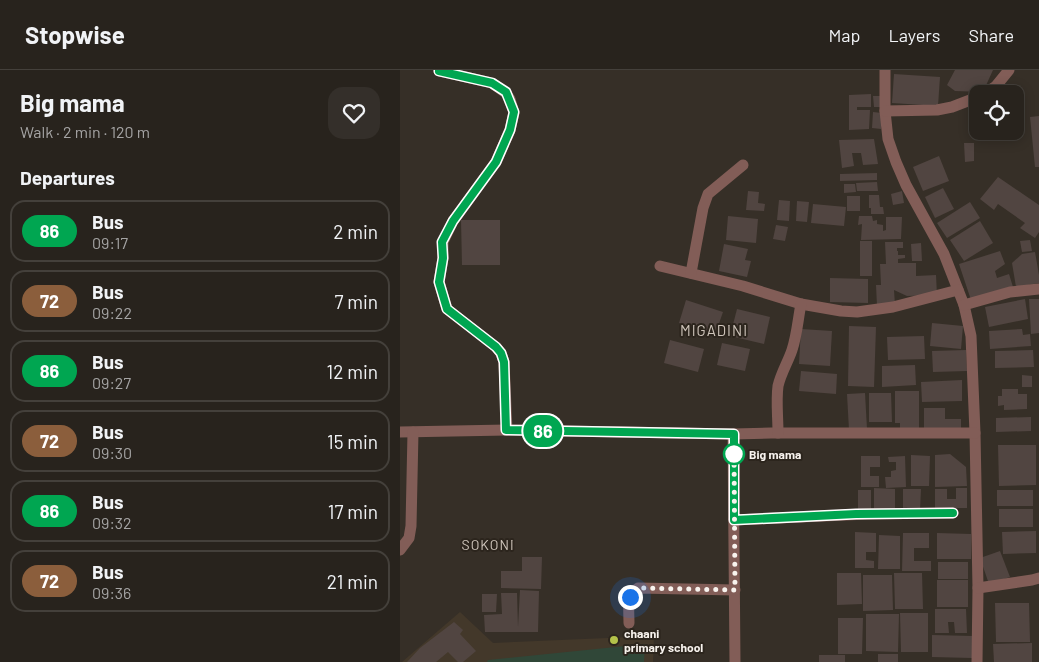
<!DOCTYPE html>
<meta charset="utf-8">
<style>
:root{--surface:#28231d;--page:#342f2a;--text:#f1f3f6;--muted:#a5a4a4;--line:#44403b}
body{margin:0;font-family:Barlow,sans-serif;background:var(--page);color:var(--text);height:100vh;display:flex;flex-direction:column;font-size:19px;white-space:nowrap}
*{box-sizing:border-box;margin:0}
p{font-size:16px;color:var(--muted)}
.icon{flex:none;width:28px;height:28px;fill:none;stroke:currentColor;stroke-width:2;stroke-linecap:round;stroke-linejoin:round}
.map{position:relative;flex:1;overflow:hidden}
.panel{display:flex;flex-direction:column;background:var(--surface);width:400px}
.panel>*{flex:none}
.badge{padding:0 10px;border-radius:16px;font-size:18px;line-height:32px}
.tools{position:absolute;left:569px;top:15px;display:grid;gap:10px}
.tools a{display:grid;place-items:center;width:55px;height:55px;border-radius:10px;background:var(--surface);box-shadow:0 2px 12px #0003,0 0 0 1px var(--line);font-size:25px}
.you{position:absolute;width:25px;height:25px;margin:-12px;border:4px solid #fff;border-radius:50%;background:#1a73e8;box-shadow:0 0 0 8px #1a73e833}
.map>.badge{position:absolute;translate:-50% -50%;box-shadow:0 0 0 2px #fff}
h2{padding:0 20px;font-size:19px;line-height:45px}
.round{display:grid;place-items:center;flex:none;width:52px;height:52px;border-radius:15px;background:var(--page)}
.summary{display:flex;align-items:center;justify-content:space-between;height:85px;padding:0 20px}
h1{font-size:24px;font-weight:700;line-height:38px}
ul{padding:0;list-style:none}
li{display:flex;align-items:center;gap:15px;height:62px;margin:0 10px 8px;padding:0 10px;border:2px solid var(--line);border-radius:15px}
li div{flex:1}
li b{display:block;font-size:19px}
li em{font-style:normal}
li .badge{min-width:55px;font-weight:700;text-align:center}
header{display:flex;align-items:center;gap:30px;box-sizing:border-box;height:70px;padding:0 25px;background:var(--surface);border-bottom:1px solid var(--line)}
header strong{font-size:24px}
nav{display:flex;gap:28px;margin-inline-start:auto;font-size:18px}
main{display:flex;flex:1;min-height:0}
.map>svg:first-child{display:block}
.built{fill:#43382a}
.green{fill:#304738}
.building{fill:#514541}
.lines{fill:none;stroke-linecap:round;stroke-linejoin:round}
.street{stroke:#825d57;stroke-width:11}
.line-casing{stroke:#fff;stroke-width:11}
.line{stroke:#00a651;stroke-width:8}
.walk{stroke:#f8f3ee;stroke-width:5;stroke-dasharray:0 9}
.stop-dot{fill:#fff;stroke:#00a651;stroke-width:2.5}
.poi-dot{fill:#b4c24a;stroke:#2c251d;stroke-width:2}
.labels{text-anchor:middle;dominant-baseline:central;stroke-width:4;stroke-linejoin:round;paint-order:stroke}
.stop-label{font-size:12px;font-weight:bold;fill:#f8f3ee;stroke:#2c251d;text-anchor:start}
.poi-label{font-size:12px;font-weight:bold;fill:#f8f3ee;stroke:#2c251d;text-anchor:start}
.neighbourhood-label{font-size:14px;letter-spacing:1px;fill:#cfc5bb;stroke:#2c251d}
.quarter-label{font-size:15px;letter-spacing:1px;fill:#cfc5bb;stroke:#2c251d}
</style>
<header>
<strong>Stopwise</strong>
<nav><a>Map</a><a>Layers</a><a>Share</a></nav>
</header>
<main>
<section class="panel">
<div class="summary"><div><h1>Big mama</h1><p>Walk · 2 min · 120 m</p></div><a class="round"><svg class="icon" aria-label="heart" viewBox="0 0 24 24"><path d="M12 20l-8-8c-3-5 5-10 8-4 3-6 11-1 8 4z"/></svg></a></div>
<h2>Departures</h2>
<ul>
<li><span class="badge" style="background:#00a651;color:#fff">86</span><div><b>Bus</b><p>09:17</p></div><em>2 min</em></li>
<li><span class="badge" style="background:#8b5e3c;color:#fff">72</span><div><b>Bus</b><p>09:22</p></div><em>7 min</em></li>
<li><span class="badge" style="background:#00a651;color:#fff">86</span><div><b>Bus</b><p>09:27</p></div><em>12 min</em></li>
<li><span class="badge" style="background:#8b5e3c;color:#fff">72</span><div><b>Bus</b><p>09:30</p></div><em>15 min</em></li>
<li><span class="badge" style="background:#00a651;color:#fff">86</span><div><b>Bus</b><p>09:32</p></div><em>17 min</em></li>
<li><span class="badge" style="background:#8b5e3c;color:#fff">72</span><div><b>Bus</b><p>09:36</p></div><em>21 min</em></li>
</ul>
</section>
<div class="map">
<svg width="639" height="592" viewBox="0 0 639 592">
<rect width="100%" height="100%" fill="#362f27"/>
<polygon class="built" points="60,542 93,573 254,566 253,592 2,592"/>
<polygon class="green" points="245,574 244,592 87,592 88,590"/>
<g class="building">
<polygon points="555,0 593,0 583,22 555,21 547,15"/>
<polygon points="494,4 540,7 538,36 492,33"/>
<polygon points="471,24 471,37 457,37 457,40 470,40 469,59 449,60 449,25"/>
<polygon points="473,26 483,26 484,37 474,37"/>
<polygon points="473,42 482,43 481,59 472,58"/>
<polygon points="639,46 639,97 635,97 630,47"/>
<polygon points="474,69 478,94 463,95 461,83 452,83 454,96 442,98 439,70"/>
<polygon points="564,73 574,73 574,91 565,92"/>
<polygon points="539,86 549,111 523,121 513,97"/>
<polygon points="477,103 477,110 440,111 440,104"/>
<polygon points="598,107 639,135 639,162 635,168 620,158 625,153 598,134 594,140 580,129"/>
<polygon points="477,112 478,121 457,121 456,113"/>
<polygon points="444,114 455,114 456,122 444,123"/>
<polygon points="543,118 554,139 535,148 525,127"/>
<polygon points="348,121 359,122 358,133 365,134 364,141 346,140"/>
<polygon points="502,121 504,133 493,135 491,124"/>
<polygon points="469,125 479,125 480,137 483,137 484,144 471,144 471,138 469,138"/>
<rect x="447" y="126" width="13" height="15"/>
<polygon points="379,130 390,131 389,151 377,150"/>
<polygon points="397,131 409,132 407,152 396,151"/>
<polygon points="570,132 580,148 547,168 537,153"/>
<polygon points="413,134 446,137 444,156 411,153"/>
<polygon points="328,146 358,149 356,173 326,170"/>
<polygon points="459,146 472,146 473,151 477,150 477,154 483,155 483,161 486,160 486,147 502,147 501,169 461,170 462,154 458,155"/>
<polygon points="61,150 100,150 100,195 62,195"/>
<polygon points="580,151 593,173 564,191 550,170"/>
<polygon points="376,155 388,157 385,171 373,169"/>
<polygon points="630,170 632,181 622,182 620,171"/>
<rect x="460" y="171" width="12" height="35"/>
<polygon points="485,172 503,172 503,178 497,178 497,181 498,181 498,185 505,185 505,188 498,189 498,193 516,193 516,206 536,205 537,225 507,226 494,220 495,235 477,236 476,215 481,215 480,194 486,194"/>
<polygon points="521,173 522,191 512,191 511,174"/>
<polygon points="324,174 348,179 345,190 351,191 347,207 319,201"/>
<polygon points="600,181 605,194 595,201 597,208 609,204 613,217 571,230 559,194"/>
<polygon points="635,182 639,205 639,213 616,217 612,193 622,184"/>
<polygon points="430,208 468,209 468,233 430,232"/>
<polygon points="625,229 628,249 589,257 585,237"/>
<polygon points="629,229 639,229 639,263 631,264"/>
<polygon points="286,230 323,242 315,265 279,253"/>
<polygon points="337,239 370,247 364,274 330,266"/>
<polygon points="532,253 563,256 561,279 530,276"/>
<polygon points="449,256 476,257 474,317 448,316"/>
<polygon points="401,259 432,261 430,296 399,294"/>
<polygon points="622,259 623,265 630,264 631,276 590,279 589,261"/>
<polygon points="524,266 525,289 488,290 487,267"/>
<polygon points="270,270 304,279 298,302 264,293"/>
<polygon points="322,273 350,279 345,301 317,295"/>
<polygon points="566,280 567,301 533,302 532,281"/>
<polygon points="633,280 634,297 595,298 595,281"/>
<polygon points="515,295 516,315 482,317 482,296"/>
<polygon points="401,301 437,304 436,324 399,321"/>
<polygon points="622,305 632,306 632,317 622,317"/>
<polygon points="562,310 562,331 522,332 521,312"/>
<polygon points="602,319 618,319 618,324 627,324 627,339 604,340 604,335 598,336 598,326 602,326"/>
<polygon points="495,321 519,321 519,361 500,361 500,353 495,353"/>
<polygon points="465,323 467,359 449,360 447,324"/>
<polygon points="469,323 491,323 492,352 469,352"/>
<polygon points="524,338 545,338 545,349 561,349 561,362 524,362"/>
<polygon points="631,347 631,361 596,362 596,348"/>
<polygon points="598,375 636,375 636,415 599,416"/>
<polygon points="550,384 566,397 567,416 535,417 535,385"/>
<polygon points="511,385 530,386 529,416 511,416"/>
<polygon points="461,386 480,386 480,397 470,397 470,406 479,406 479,417 461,417"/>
<polygon points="505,386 506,417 486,418 485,407 491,407 491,401 496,400 496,392 489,392 488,387"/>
<polygon points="474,418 495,419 495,442 474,442"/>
<polygon points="556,418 567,418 567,438 535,438 535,419 547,419 547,429 556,429"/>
<polygon points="503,419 521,419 520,441 503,441"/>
<rect x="458" y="420" width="13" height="21"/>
<rect x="597" y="420" width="36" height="16"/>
<rect x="599" y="439" width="34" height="18"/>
<polygon points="636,461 636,483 603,484 602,462"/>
<polygon points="455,462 476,463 476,482 466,482 466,490 474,491 474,498 455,498"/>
<polygon points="503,463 529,463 529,478 514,478 514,491 531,491 531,501 502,501"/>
<polygon points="537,463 571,464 571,489 537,489"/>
<polygon points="479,465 500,466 500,499 478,499"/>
<polygon points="600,481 610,507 589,514 580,488"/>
<polygon points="122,487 142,487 141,519 101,518 101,501 122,501"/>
<rect x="538" y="492" width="30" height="17"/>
<polygon points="437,503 461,503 462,534 437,535"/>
<polygon points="494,503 522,503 523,539 495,539"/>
<polygon points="463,505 492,505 493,540 463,541"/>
<rect x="537" y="510" width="31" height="27"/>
<polygon points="120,520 139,521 138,562 85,562 84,545 102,544 101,523 117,523 118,557"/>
<polygon points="82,524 97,524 96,542 82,542"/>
<polygon points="595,533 629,533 630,572 596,572"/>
<polygon points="535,539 566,539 567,563 555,563 554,552 548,552 549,563 535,563"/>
<polygon points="500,543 528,543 528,582 501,582"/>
<polygon points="466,544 499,544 498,582 466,581"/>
<polygon points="438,548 463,548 462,584 438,584"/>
<polygon points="54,552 63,560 60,564 76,581 63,592 58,592 48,582 36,592 7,592 20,578"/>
<polygon points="532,565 573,566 572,588 532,587"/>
<polygon points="632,573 632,592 594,592 593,574"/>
<rect x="478" y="584" width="20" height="8"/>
<rect x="419" y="585" width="26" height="7"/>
</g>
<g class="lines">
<g class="street">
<polyline points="485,0 485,41 488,69 496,92 506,115 544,184 564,235 571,266 575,363 578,518 577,592"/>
<polyline points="39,1 92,13 106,23 110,29 114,43 110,60 96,92 53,151 43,172 43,188 39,212 47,239 96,277 101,283 104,292 107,360"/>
<polyline points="584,24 596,16 609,0"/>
<polyline points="485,41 537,40 552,37 578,27"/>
<polyline points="260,196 343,216 401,234 441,241 457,242 493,237 558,220"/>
<polyline points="291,203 303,138 308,124 343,95"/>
<polyline points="564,235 610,222 639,219"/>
<polyline points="0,362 107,360 333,364 371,363 575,363"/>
<path d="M378,363C378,347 376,331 378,316C381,303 388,292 392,280C397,265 398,249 401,234"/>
<polyline points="333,364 335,592"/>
<polyline points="334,450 468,444 553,443"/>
<polyline points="0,480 9,468 11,456 13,362"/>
<polyline points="578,518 632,510 639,508"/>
<path d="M229,553C229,540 226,526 238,518L335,520"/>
</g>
</g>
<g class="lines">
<defs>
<polyline id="line" points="39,1 92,13 106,22 114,42 110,60 96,92 53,151 42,172 43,188 39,212 47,239 96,277 101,283 104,292 106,360 334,364 334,450 456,444 553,443"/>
</defs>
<use href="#line" class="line-casing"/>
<use href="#line" class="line"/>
<polyline class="walk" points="230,527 233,522 238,518 335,520 334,381 334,384"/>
</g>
<circle class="stop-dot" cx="334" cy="384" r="10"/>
<circle class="poi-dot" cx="214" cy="570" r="5"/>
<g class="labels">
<g class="stop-label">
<text x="349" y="384">Big mama</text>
</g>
<g class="poi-label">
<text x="224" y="563">chaani<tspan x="224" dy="14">primary school</tspan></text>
</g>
<g class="neighbourhood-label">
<text x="88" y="474">SOKONI</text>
</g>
<g class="quarter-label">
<text x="314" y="260">MIGADINI</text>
</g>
</g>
</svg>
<div class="tools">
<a><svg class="icon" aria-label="locate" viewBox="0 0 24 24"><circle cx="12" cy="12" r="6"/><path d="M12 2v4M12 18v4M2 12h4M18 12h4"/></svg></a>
</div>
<div class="you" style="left:230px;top:527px"></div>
<b class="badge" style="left:143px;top:361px;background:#00a651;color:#fff">86</b>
</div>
</main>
